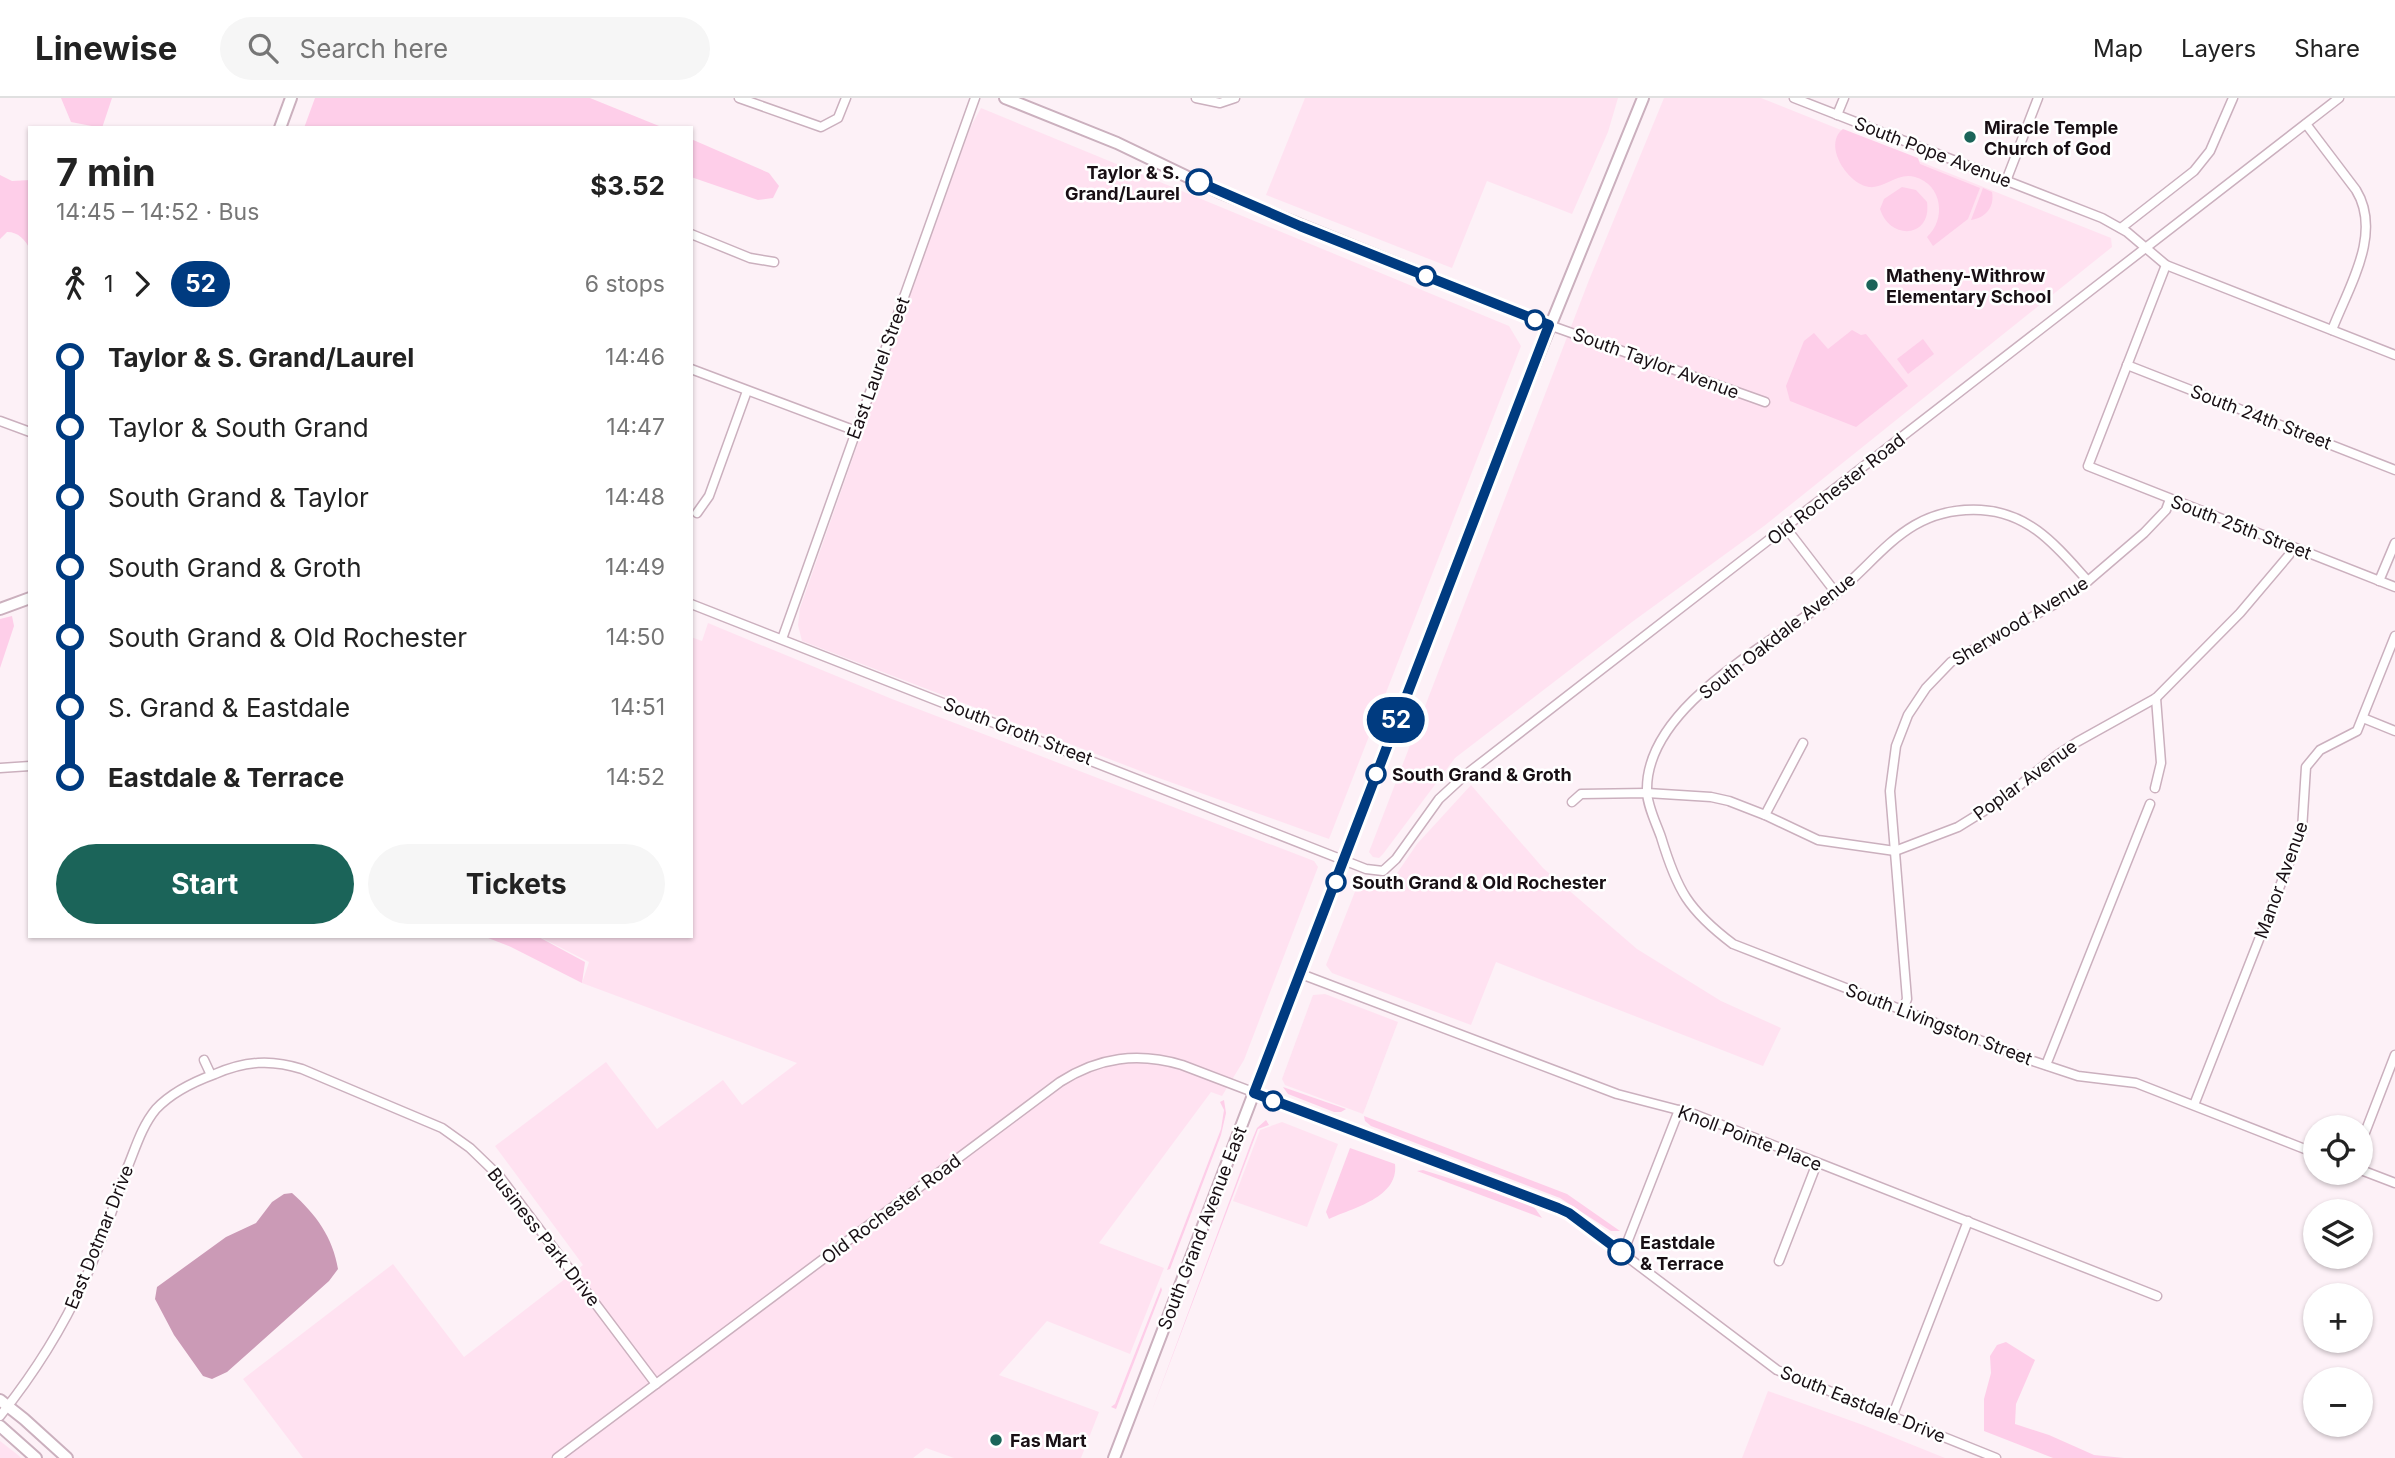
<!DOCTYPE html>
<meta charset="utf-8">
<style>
:root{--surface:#fff;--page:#f6f6f6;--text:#222;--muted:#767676;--line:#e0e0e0;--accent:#1b6459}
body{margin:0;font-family:Inter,sans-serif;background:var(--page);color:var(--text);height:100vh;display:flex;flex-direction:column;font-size:26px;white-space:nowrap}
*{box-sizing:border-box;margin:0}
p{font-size:23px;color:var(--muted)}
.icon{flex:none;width:38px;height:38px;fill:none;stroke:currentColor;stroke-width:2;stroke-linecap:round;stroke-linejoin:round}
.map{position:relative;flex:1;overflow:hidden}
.panel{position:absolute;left:28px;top:28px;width:665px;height:812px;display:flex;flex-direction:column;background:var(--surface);border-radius:0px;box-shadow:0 2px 5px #0004}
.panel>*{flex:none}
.badge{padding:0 14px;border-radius:23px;font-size:24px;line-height:46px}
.controls{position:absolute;left:2303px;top:1017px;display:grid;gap:14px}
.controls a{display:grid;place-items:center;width:70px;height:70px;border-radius:50%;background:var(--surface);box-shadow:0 2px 5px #0004;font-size:35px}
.map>.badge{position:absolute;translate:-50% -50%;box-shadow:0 0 0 4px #fff}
.legs{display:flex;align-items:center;gap:10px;height:77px;padding:0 28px;font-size:23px}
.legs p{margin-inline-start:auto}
.head{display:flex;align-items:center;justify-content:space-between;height:119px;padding:0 28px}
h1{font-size:38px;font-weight:700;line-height:52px}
.cta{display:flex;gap:14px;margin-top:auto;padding:14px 28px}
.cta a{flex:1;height:80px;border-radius:42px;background:var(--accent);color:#fff;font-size:28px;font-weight:700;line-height:80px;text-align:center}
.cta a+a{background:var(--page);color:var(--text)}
ul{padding:0 28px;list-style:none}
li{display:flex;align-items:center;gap:24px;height:70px;font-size:26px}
li i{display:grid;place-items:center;width:10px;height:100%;margin:0 9px;background:currentColor}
li i::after{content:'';width:18px;height:18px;margin:-9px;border:5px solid;border-radius:50%;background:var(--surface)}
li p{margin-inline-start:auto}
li:first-child i{background:linear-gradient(#0000 50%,currentColor 0)}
li:last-child i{background:linear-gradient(currentColor 50%,#0000 0)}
header{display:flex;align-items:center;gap:42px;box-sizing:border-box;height:98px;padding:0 35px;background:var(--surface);border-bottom:2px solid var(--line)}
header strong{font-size:33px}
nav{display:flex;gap:38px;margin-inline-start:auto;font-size:24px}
.search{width:490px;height:63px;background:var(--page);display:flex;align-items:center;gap:18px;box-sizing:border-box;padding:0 24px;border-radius:38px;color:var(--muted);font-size:26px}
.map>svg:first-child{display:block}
.built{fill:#ffe2f1}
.green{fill:#fecee9}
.water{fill:#cb9ab6}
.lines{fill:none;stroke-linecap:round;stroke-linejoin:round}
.street-casing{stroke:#cbb0be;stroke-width:11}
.secondary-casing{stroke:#cbb0be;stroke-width:14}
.street{stroke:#fff;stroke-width:8}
.secondary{stroke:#fff;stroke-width:10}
.line-1-casing{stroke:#fff;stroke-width:16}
.line-1{stroke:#003b80;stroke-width:10}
.poi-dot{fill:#1b6459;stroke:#fff;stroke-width:2.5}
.stop-1-dot{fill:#fff;stroke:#003b80;stroke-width:3.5}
.labels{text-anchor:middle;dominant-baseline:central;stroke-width:5;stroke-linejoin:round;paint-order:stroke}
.poi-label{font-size:18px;font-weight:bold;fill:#180f14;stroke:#fff;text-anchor:start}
.street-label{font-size:18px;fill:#180f14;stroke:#fff}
.stop-label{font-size:18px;font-weight:bold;fill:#180f14;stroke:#fff;text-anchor:start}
</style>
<header>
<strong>Linewise</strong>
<div class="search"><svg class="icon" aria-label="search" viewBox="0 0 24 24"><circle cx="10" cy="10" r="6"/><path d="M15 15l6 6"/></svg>Search here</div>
<nav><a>Map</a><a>Layers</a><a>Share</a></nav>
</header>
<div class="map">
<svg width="2395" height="1360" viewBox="0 0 2395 1360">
<rect width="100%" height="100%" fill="#fdf1f7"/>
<g class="built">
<polygon points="1305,0 1618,0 1608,34 1572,116 1487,83 1452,170 1266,97"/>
<polygon points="1664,0 1761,0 2111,140 2112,149 1764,428 1632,524 1455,660 1383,756 1379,760 1373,759 1369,754 1589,182"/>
<polygon points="981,10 1509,228 1521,248 1329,741 1156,679 802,543 798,527 800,510 928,146 970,30"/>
<polygon points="708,525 892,601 1314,763 1318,769 1244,962 1222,998 1211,994 1099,1145 1164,1170 1130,1256 1047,1223 999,1277 1099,1314 1081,1360 954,1360 926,1350 913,1360 303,1360 243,1281 393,1166 464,1259 583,1167 495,1048 606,964 657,1031 723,982 742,1007 797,965 582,885 589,864 538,838 691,838 691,539 702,543"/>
<polygon points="1471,687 1543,770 1637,851 1721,903 1781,930 1763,968 1496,864 1471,927 1332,875 1326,867 1360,781 1393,781 1417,746"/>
<polygon points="1325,896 1398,924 1363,1016 1285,987 1282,981 1313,897"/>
<polygon points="1282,1024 1338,1046 1307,1129 1233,1103 1260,1032"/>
<polygon points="1768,1293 1863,1327 1945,1360 1742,1360"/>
<polygon points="0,1343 18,1357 21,1360 0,1360"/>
</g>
<g class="green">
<polygon points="61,0 112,0 102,30 71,24"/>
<polygon points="315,0 590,0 664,30 543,30 537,28 530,30 304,30"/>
<path d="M1843,31L1918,60L1920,66L1980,90L1968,121L1933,148L1927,139C1946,122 1943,87 1915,79C1897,74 1885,91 1869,89C1848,86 1822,47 1843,31Z"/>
<polygon points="691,41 769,75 779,88 773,100 758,102 691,79"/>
<path d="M0,77L12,83L30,82V151C25,142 19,134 7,134L0,141Z"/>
<path d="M1902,89L1916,92L1927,104C1932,140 1890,143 1880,111L1884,101Z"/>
<path d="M1983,90L1992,94C1995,109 1985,120 1971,122Z"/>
<polygon points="1852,232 1861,237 1866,236 1908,288 1856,329 1790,303 1786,288 1804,243 1814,235 1828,251"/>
<polygon points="1923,241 1934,256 1908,276 1897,261"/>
<polygon points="12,518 14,528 0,570 0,521"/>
<polygon points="483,838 537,838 585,864 582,885 511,849"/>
<polygon points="1283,989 1346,1011 1341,1014 1334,1014 1288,996"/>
<polygon points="1224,1002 1226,1015 1221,1037 1170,1171 1167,1172 1221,1031 1224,1012 1220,1004"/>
<polygon points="1364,1018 1567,1096 1620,1133 1611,1133 1560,1100 1371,1028 1365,1023"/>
<polygon points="1266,1022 1269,1027 1258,1031 1151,1315 1252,1042 1257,1030"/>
<path d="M1350,1050L1395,1066C1399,1100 1352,1110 1329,1121L1326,1114Z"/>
<polygon points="1423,1072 1490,1093 1534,1109 1542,1120 1417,1073"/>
<polygon points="1161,1189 1162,1192 1116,1311 1111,1309 1115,1306"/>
<polygon points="2006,1244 2035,1262 2016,1306 2015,1326 2049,1337 2094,1357 2124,1360 2053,1360 1984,1333 1984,1301 1991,1275 1990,1258 1997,1247"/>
</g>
<path class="water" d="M292,1095C316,1116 333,1140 338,1171L329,1183L227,1274L212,1281L203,1278L174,1237L155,1201L157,1189L226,1139L256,1125L272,1104L284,1096Z"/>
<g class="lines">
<defs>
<g id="street">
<polyline points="739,0 821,29 838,20 846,0"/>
<polyline points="1196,0 1220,5 1235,0"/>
<polyline points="1794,0 2102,120 2127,134 2166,167 2395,257"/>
<polyline points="1837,17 1844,0"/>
<path d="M2306,26L2356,92C2383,136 2348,190 2332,232"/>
<polyline points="2006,83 2038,0"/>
<polyline points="2121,130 2194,73 2210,53 2233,0"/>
<polyline points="691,136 750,160 774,164"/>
<polyline points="2166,167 2088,368 2395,489"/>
<polyline points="1549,227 1765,304"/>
<polyline points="2127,267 2395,372"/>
<polyline points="691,271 856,333"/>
<polyline points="0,323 30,334"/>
<polyline points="697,415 709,398 747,293"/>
<polyline points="1786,430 1836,495"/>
<path d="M2088,483C2057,449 2031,415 1981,412C1904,408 1880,463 1827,503C1769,547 1645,609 1647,693C1647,707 1656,725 1661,739C1677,792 1688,812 1733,846L2033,963L2078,978L2136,985L2315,1055"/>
<polyline points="2379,483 2395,445"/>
<polyline points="691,506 1366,771 1383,773 1396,761 1439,701 1464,678 2339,0"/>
<polyline points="782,541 975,0"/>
<polyline points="2363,620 2395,633"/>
<polyline points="0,670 30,668"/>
<polyline points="2155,690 2161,665 2156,600"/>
<polyline points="1572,704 1581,696 1647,695 1711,699 1729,703 1765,717 1818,742 1895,753 1958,729 2000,703 2057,657 2077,644 2156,600 2240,515 2289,457 2293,449"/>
<polyline points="1765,717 1803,645"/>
<polyline points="1301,876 1617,996 1694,1016 2157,1198"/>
<polyline points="1903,911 1907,901 1890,693 1896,648 1908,617 1926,590 1951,564 2055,506 2088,483 2144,435 2166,412 2170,401"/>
<polyline points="204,962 211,977"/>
<polyline points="2046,967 2150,706"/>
<polyline points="2194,1007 2302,732 2306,669 2320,652 2357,633 2395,538"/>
<polyline points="2361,1045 2395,957"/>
<polyline points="2361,1072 2395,1085"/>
<polyline points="1623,1155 1679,1012"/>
<polyline points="1779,1163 1817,1065"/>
<path d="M0,1318C33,1277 62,1231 84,1183C101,1148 113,1110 126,1073C135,1052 141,1029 156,1011C172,994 193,984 215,976C245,963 271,961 302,971L442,1030L470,1050L500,1079L656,1286"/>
<polyline points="1892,1319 1968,1123"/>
<path d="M557,1360L1060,984C1099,959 1138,954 1182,967L1557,1110L1585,1127L1777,1272L1996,1360"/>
</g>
<g id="secondary">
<polyline points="1005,0 1117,45 1219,94 1549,227"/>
<polyline points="280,30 291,0"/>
<polyline points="0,511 30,500"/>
<polyline points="0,1302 24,1321 67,1360"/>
<polyline points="0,1328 36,1360"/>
<polyline points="1114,1360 1508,332 1643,0"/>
</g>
</defs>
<use href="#street" class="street-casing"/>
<use href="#secondary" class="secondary-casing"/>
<use href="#street" class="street"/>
<use href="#secondary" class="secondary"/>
</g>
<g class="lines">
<defs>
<polyline id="line-1" points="1199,84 1300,128 1549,227 1254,995 1558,1110 1569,1115 1621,1154"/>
</defs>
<use href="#line-1" class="line-1-casing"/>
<use href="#line-1" class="line-1"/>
</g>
<g class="poi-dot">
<circle cx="1970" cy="39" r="7"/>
<circle cx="1872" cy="187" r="7"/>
<circle cx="996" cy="1342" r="7"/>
</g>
<g class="stop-1-dot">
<circle cx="1199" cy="84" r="12"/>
<circle cx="1426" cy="178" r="9"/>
<circle cx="1535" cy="222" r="9"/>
<circle cx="1376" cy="676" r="9"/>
<circle cx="1336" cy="784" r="9"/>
<circle cx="1273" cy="1003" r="9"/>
<circle cx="1621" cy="1154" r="12"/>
</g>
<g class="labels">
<g class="poi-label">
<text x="1984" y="29">Miracle Temple<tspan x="1984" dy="21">Church of God</tspan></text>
<text x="1886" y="177">Matheny-Withrow<tspan x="1886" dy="21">Elementary School</tspan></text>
<text x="1010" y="1342">Fas Mart</text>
</g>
<g class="street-label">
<text transform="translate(1933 54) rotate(21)">South Pope Avenue</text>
<text transform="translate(1656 265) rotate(20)">South Taylor Avenue</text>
<text transform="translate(878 270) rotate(-70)">East Laurel Street</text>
<text transform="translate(2261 319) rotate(21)">South 24th Street</text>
<text transform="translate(1836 391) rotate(-38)">Old Rochester Road</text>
<text transform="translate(2241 429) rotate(21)">South 25th Street</text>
<text transform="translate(2020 523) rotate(-31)">Sherwood Avenue</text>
<text transform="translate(1777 538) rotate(-38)">South Oakdale Avenue</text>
<text transform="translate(1018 633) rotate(21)">South Groth Street</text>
<text transform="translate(2025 682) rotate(-36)">Poplar Avenue</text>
<text transform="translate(2281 782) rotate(-70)">Manor Avenue</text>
<text transform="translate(1939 926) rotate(21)">South Livingston Street</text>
<text transform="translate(1750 1040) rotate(21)">Knoll Pointe Place</text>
<text transform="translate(891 1111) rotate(-37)">Old Rochester Road</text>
<text transform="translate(1202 1130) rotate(-69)">South Grand Avenue East</text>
<text transform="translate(99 1139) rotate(-68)">East Dotmar Drive</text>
<text transform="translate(544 1139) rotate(52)">Business Park Drive</text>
<text transform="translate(1863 1306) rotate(22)">South Eastdale Drive</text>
</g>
<g class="stop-label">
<text x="1180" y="74" text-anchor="end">Taylor &amp; S.<tspan x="1180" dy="21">Grand/Laurel</tspan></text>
<text x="1392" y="676">South Grand &amp; Groth</text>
<text x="1352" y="784">South Grand &amp; Old Rochester</text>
<text x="1640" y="1144">Eastdale<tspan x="1640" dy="21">&amp; Terrace</tspan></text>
</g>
</g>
</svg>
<div class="controls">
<a><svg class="icon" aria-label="locate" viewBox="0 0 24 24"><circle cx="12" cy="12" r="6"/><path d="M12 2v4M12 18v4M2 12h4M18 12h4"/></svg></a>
<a><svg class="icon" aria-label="layers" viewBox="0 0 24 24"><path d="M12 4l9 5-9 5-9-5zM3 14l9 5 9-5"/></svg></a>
<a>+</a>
<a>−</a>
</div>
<b class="badge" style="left:1396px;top:622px;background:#003b80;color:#fff">52</b>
<section class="panel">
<div class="head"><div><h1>7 min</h1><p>14:45 – 14:52 · Bus</p></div><b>$3.52</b></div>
<div class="legs"><svg class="icon" aria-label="walk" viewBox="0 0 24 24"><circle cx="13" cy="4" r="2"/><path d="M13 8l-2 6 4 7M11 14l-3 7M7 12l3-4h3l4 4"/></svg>1<svg class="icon" aria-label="forward" viewBox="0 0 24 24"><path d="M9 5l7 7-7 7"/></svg><b class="badge" style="background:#003b80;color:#fff">52</b><p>6 stops</p></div>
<ul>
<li><i style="color:#003b80"></i><b>Taylor &amp; S. Grand/Laurel</b><p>14:46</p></li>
<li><i style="color:#003b80"></i><span>Taylor &amp; South Grand</span><p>14:47</p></li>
<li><i style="color:#003b80"></i><span>South Grand &amp; Taylor</span><p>14:48</p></li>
<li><i style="color:#003b80"></i><span>South Grand &amp; Groth</span><p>14:49</p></li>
<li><i style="color:#003b80"></i><span>South Grand &amp; Old Rochester</span><p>14:50</p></li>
<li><i style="color:#003b80"></i><span>S. Grand &amp; Eastdale</span><p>14:51</p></li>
<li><i style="color:#003b80"></i><b>Eastdale &amp; Terrace</b><p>14:52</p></li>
</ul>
<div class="cta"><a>Start</a><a>Tickets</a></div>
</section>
</div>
